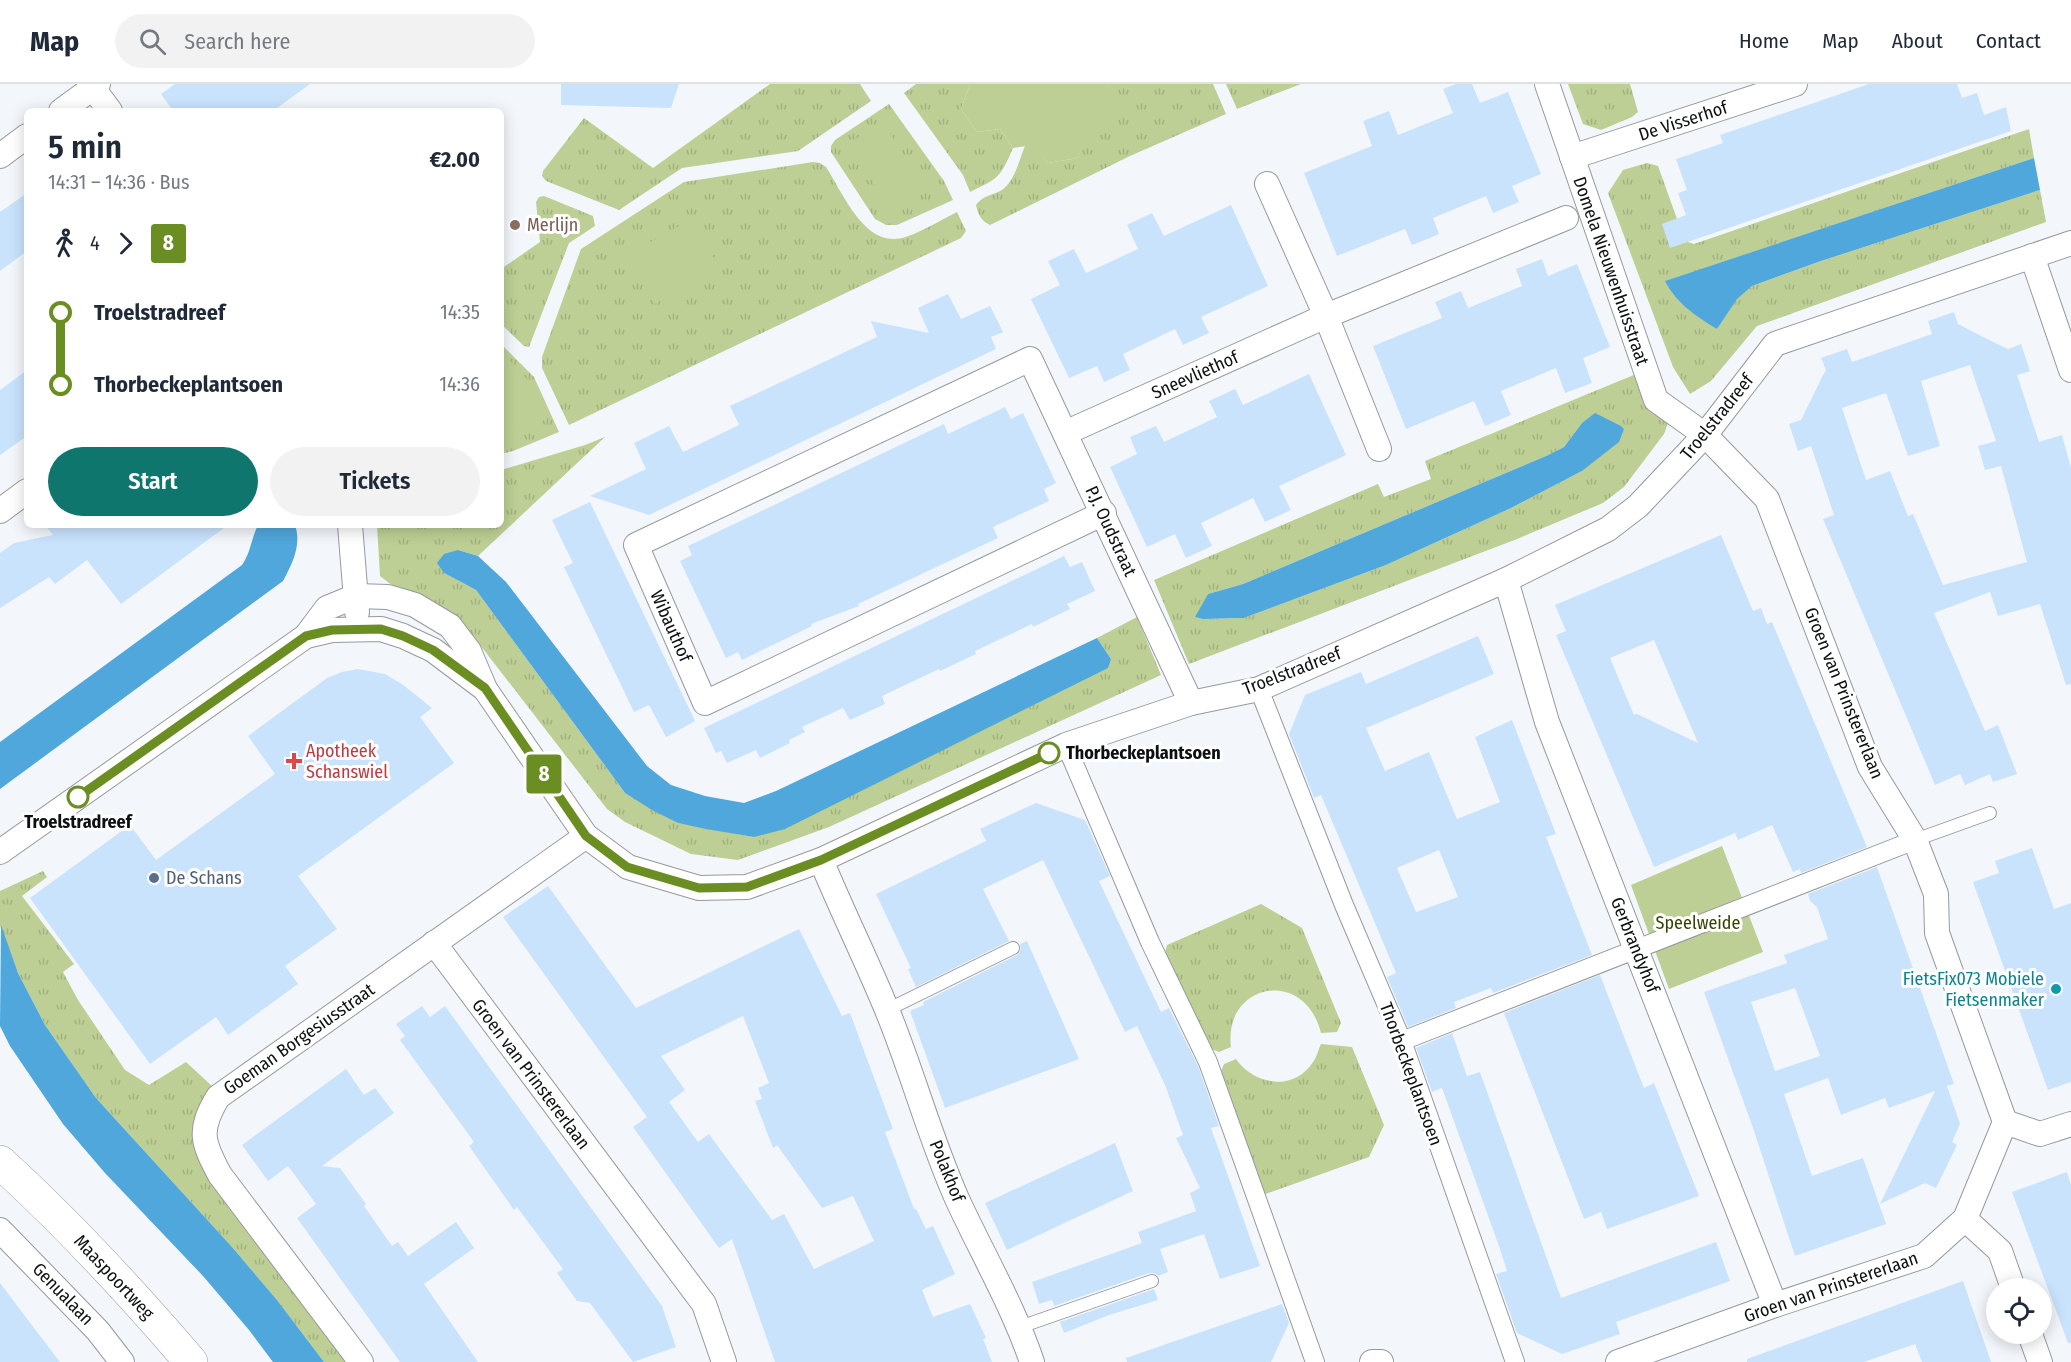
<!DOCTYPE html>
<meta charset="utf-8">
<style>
:root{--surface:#fff;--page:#f2f2f3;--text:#1f2937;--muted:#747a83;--line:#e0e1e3;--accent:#0f766e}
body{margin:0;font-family:"Fira Sans Condensed",sans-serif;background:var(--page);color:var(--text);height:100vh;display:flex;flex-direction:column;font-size:22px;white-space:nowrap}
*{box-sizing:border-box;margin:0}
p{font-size:20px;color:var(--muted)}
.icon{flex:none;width:33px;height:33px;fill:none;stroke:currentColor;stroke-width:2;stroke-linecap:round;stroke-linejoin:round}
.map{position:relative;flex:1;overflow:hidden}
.drawer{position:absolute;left:24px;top:24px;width:480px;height:420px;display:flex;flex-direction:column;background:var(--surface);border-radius:9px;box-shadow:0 3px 15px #0003}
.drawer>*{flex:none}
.badge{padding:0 12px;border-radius:4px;font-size:21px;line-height:39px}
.controls{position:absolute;left:1986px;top:1194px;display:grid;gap:12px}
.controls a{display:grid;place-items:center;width:66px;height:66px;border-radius:50%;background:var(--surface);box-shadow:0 3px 15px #0003;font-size:30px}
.map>.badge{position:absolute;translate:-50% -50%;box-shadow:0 0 0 3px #fff}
.legs{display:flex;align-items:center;gap:9px;height:66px;padding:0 24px;font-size:20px}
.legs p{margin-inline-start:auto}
.overview{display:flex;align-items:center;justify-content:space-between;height:102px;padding:0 24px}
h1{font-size:33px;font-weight:600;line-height:45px}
.cta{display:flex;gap:12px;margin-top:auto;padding:12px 24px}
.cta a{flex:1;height:69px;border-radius:36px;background:var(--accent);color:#fff;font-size:24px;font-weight:600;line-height:69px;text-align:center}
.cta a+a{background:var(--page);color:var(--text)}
ul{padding:0 24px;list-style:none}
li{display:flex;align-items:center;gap:21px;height:72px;font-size:22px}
li i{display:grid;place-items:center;width:9px;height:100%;margin:0 8px;background:currentColor}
li i::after{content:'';width:15px;height:15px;margin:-8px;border:4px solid;border-radius:50%;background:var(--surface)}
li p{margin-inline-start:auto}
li:first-child i{background:linear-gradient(#0000 50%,currentColor 0)}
li:last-child i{background:linear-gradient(currentColor 50%,#0000 0)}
header{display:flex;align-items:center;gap:36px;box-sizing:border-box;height:84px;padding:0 30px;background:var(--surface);border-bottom:2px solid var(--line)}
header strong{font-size:28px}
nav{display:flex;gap:33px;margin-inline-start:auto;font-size:21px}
.search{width:420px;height:54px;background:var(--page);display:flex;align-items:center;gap:15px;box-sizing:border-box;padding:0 21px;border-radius:33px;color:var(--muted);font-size:22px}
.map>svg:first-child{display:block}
.grass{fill:url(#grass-tufts);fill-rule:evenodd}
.green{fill:#bdcf94}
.water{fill:#50a7db}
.building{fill:#c9e3fd;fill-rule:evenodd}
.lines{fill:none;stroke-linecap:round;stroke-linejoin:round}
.service-casing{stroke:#96999d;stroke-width:14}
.pedestrian-casing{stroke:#96999d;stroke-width:20}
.minor-casing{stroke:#96999d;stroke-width:26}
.secondary-casing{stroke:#96999d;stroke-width:34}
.service{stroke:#fff;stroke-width:12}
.pedestrian{stroke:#fff;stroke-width:18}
.minor{stroke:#fff;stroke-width:24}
.secondary{stroke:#fff;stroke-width:33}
.line-1-casing{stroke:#fff;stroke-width:14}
.line-1{stroke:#6b8e23;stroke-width:9}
.education-dot{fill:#8d6e63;stroke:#fff;stroke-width:2}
.stop-1-dot{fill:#fff;stroke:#6b8e23;stroke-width:3}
.health-dot{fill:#e0444e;stroke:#fff;stroke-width:2}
.service-dot{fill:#5c6f8a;stroke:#fff;stroke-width:2}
.culture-dot{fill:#0f9aa8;stroke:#fff;stroke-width:2}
.labels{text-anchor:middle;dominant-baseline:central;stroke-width:6;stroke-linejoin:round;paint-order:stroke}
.street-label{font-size:18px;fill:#0d0f10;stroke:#fff}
.education-label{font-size:18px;fill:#785e54;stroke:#fff;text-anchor:start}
.health-label{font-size:18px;fill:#be3a42;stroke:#fff;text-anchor:start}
.stop-label{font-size:18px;font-weight:bold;fill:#0d0f10;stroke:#fff;text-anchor:start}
.service-label{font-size:18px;fill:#4e5e75;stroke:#fff;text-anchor:start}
.park-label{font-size:18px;fill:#364300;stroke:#fff}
.culture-label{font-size:18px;fill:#0d838f;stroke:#fff;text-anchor:end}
</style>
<header>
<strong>Map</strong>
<div class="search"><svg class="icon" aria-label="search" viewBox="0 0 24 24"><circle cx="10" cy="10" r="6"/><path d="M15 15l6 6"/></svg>Search here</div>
<nav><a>Home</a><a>Map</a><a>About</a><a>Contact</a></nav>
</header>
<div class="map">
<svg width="2071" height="1278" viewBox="0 0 2071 1278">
<defs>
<pattern id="grass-tufts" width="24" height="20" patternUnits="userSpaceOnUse" patternTransform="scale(1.5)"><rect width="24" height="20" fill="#bdcf94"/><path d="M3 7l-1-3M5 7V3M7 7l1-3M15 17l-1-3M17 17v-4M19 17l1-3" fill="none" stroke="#a1b17f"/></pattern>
</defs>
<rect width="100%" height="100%" fill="#f3f7fb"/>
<g class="grass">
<polygon points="770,0 860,0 871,17 798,67 682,84 619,126 546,97 542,92 543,87 584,34 653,84"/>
<path d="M916,0H970L961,25L977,48L1000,45L1013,64C1000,94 999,94 970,108L963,91L904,9Z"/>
<path d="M1108,0H1213L1226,30L1130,72L990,141C981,137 978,130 976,121C982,112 993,111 1002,106C1015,97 1019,76 1025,62L1034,60L1048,79L1078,74Z"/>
<polygon points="1226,0 1301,0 1237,25"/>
<polygon points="1568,0 1630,0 1638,28 1632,33 1601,46 1583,40"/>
<polygon points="889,20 944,97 953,116 897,141 886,141 875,135 831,68 831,62 835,56"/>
<polygon points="2029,45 2034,74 1666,197 1717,245 1737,214 1752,202 1821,177 2040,106 2046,138 1757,242 1711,297 1690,310 1673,283 1608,109 1623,86 1647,79 1658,82 1685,157 1694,160"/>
<path d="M813,78L820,79L826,83C843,109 864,163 902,154C916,151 943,135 957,128L966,147L961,154L569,341L542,284V273L581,165L684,98Z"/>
<polygon points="544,112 593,132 595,142 569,159 529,263 524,262 501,240 501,185 540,158 536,118 539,113"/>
<polygon points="501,260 534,293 559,348 513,367 501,370"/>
<path d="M1641,288L1668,339L1664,350L1624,403L1603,419L1517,455L1189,580L1154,496L1378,400L1384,413L1431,395L1425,377ZM1582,339V387L1509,425L1386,481L1244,534L1204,535L1196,533L1208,510L1243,500L1546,372L1564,363Z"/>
<polygon points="605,353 478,472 458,466 444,489 476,506 625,709 678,739 754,753 1111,575 1097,554 1137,533 1161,591 829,743 738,776 691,770 625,738 607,725 470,548 453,535 389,499 380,492 377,441 501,441 501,386 585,361"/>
<polygon points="43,787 47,793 22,812 74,880 63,888 78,916 125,986 149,1001 186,978 212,1002 206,1018 204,1059 356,1278 324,1278 277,1216 232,1163 96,1014 45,941 18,889 0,842 0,807"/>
<path d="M1261,820L1302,844L1341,939L1337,948L1321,949C1304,882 1223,900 1231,963L1219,968L1207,963L1164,873L1167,861Z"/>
<path d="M1321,960L1352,963L1384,1041L1369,1073L1260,1112L1219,992L1224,980L1236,975C1254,1001 1294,1008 1313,978C1317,973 1318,966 1321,960Z"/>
</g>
<g class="green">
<polygon points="970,0 1108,0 1106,6 1119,25 1110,48 1088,51 1078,74 1048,79 1034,61 1013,64 1000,45 977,48 961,25"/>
<polygon points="882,37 927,107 893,129 848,60"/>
<polygon points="692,135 719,183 655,220 627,171"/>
<polygon points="502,268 526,294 545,336 501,352"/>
<polygon points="1722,762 1763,868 1669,905 1631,801"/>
</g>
<g class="water">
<path d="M2034,74L2040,106L1821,177L1752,202L1737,215L1717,245C1696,232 1677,220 1665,197Z"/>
<polygon points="1595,329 1621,342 1624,345 1619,358 1582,387 1509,425 1386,481 1244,534 1203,535 1195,533 1208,510 1243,500 1546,372 1564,363 1582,339"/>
<path d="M258,441H295C302,461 292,480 283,497L0,705V658L242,481C251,468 251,455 258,441Z"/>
<polygon points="458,466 478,472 506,498 647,682 671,701 705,712 744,719 776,707 1097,554 1111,575 1108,584 785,745 754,753 706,745 678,739 652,726 625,709 476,506 444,489 437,479 444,470"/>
<polygon points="1,841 18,889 45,941 96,1014 232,1163 277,1216 324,1278 273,1278 249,1246 203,1192 105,1089 63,1040 10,962 0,942"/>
</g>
<g class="building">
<polygon points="175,0 310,0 273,27 173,27 161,10"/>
<polygon points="561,0 679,0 671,24 561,21"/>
<polygon points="1456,0 1472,0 1480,19 1508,8 1541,90 1512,102 1519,118 1493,129 1486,112 1433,134 1439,150 1425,156 1412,161 1405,145 1337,172 1304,89 1372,62 1363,37 1389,27 1398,51 1453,29 1443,5"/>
<polygon points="1869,0 1957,0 1962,14 1977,9 1984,31 2006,23 2011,47 1670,164 1662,140 1686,131 1678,109 1687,106 1676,75 1723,59 1720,51"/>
<polygon points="27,109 27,167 0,187 0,128"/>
<polygon points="1231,121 1268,202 1201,233 1209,249 1183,261 1175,245 1123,270 1130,286 1104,298 1097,282 1069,294 1031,215 1060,201 1048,177 1074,165 1086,189 1138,165 1127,141 1152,129 1164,152"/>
<polygon points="1542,175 1548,192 1577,180 1610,263 1583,274 1592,299 1565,309 1556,284 1501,307 1511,331 1485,342 1474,317 1406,345 1373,262 1442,234 1435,218 1461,207 1468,224 1522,202 1516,185"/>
<polygon points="948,210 961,235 990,222 1003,248 991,253 996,265 649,431 590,412 646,385 634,359 669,342 683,368 739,341 730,322 877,253 871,237 929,249 918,224"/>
<path d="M1954,228L1958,240L1983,253L2008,265L2021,260L2030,287L2017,291L2039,358L2062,351L2071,384V600L2066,601L2040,520L1998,532L1990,508L1934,529L1985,647L1998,641L2017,690L1993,698L1990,690L1965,701L1960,690L1935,701L1823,435L1834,431L1811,362L1798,367L1789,340L1801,336L1821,295L1826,286L1821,274L1847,265L1852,278L1932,250L1928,237ZM1970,281L1996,357L1978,362L1985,386L2001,382L2027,478L1943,501L1913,430L1908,432L1890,387L1866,396L1842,324L1886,309L1908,372L1940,362L1921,297Z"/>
<polygon points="27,286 27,352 0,371 0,306"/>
<polygon points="1309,290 1346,371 1279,402 1291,426 1265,438 1253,414 1201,439 1212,462 1186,474 1175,450 1147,463 1110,383 1137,370 1130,353 1156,342 1164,358 1217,333 1209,317 1235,305 1243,321"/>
<polygon points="1005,323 1011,335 1023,329 1056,399 1044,405 1049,417 993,443 998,454 858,520 859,522 811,540 812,542 742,576 738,568 726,574 680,477 692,471 688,462 944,340 948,350"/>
<polygon points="590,418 695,637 666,653 649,621 634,628 564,483 573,479 552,436"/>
<polygon points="45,441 228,441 121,520 87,476 55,500 49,493 0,524 0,469 14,459 53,451"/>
<path d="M1721,451L1753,527L1761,524L1767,540L1772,538L1867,763L1801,789L1800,785L1793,788L1772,741L1738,756L1735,749L1654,783L1556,551L1566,547L1555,521ZM1654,556L1698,659L1637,630L1634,631L1610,574Z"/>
<polygon points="1064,472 1070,483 1082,478 1095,507 1067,520 1070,525 1033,543 1032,540 975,567 976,570 940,587 939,585 882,612 885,620 850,636 843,624 802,643 805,648 789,656 790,659 760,674 756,666 727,679 721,667 716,669 704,644"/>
<path d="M1478,552L1494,590L1366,644L1385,687L1429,668L1457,735L1500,718L1475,653L1512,636L1556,750L1546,753L1592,871L1493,909L1491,904L1454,918L1456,924L1408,943L1387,893L1396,889L1321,711L1314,714L1289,650L1305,611L1361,588L1366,600ZM1439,766L1458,813L1416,828L1397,784Z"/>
<polygon points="358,585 385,590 402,600 432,624 420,633 454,679 298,792 337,845 285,882 298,900 228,951 216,933 150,980 30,814 130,741 156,776 275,690 248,652 327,594 342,588"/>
<polygon points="1036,719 1085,736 1110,792 1099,797 1161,928 1169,924 1198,982 1219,1042 1211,1044 1260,1182 1220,1195 1204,1150 1160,1165 1168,1188 1158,1192 1154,1189 1149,1189 1054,1222 1052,1216 1039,1220 1032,1198 1142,1159 1138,1148 1196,1127 1190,1109 1200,1104 1176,1054 1183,1051 1165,1001 1137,942 1125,948 1043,776 983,805 1009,857 916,903 908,885 911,884 876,810 986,757 980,745"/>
<polygon points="2032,764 2054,825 2071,819 2071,998 2048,1006 1973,798 1999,789 1995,777"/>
<path d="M1877,783L1954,1000L1947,1002L1960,1040L1952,1058L1957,1061L1936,1104L1925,1099L1880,1120L1935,1007L1889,1024L1885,1014L1841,1031L1828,994L1784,1010L1812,1092L1863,1074L1886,1140L1795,1172L1754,1047L1704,908L1787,879L1784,871L1828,855L1817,823L1810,817L1808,810ZM1795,904L1820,972L1775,987L1751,918Z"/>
<path d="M548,802L636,924L799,845L842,932L850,929L893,1045L885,1048L914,1125H916L926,1145L933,1142L955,1190L922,1206L933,1233L970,1220L986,1254L983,1255L992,1278H775L732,1155L719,1164L633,1043L647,1033L503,833ZM743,932L769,999L758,1004L762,1015L755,1017L773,1064L777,1061L822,1124L853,1112L874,1157L814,1185L784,1130L772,1136L709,1050L698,1058L669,1018L685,1006L661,972Z"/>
<polygon points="1027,857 1079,975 945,1024 910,927 924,921 923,918 1017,871 1021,865 1020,860"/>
<polygon points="1600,891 1644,1004 1654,999 1699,1112 1607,1145 1601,1128 1584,1135 1504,929"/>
<polygon points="422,922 430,933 445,922 662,1222 676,1263 633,1278 590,1219 577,1217 557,1189 563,1185 517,1123 514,1126 469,1062 474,1058 400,956 405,952 396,940"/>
<polygon points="1452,949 1467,992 1480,988 1561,1214 1716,1158 1730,1197 1616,1238 1620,1250 1562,1270 1517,1249 1496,1190 1507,1187 1500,1165 1442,1004 1432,1008 1416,964"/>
<polygon points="346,985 364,1011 375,1004 394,1029 322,1082 340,1084 366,1120 364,1122 392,1162 398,1158 408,1172 456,1138 474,1164 424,1200 478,1278 400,1278 297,1134 316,1120 288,1082 268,1097 242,1061"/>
<polygon points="1115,1059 1133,1107 1007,1166 985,1119"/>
<polygon points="2067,1088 2071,1101 2071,1259 2068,1259 2012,1108"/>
<polygon points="1963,1197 1991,1278 1922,1278 1915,1260 1864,1278 1747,1278 1747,1275"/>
<polygon points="0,1199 31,1240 60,1278 0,1278"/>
<polygon points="1154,1205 1158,1216 1109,1231 1064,1249 1060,1238"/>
<polygon points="1282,1220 1289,1239 1271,1278 1127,1278 1126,1274"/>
</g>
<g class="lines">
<defs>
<g id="service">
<polyline points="1915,756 1990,729"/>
<polyline points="887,926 1013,864"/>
<polyline points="1020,1243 1152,1197"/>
</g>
<g id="pedestrian">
<polyline points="1259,605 1344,821 1402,957 1515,1278"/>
<polyline points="1066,661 1150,858 1208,978 1315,1278"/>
<polyline points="1402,957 1915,756"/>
</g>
<g id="minor">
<polyline points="90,0 110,27"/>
<polyline points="1547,0 1656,316 1705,351 1767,415 1870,683 1915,756 1936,810 1937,849 2005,1038 1965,1135 1924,1172 1775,1221 1618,1278"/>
<polyline points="61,27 98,0"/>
<polyline points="0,72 27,52"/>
<polyline points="1572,73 1795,0"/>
<polyline points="1267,100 1326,232 1379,365"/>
<polyline points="2032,172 2071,286"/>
<polyline points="1065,349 1326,232 1566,134"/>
<polyline points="0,427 27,407"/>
<polyline points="1104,429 705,619 636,461 1030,275 1191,619"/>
<polyline points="350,441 357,528"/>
<polyline points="1506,496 1547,638 1775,1221"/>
<polyline points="306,552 332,546 381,545 403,552 433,566 485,605"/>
<polyline points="0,768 306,552 327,524 356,512 388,513 415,521 450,542 469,567 485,605 586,752 628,783 699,804 747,803 821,776 1066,661 1191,619 1259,605 1506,496 1608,445 1638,422 1705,351 1775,260 2071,159"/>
<path d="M821,776C842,827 866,875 887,926C913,989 930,1055 958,1117C983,1171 1013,1222 1032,1278"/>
<polyline points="434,859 704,1220 724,1278"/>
<polyline points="2005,1038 2040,1050 2071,1040"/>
<polyline points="1965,1135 2000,1167 2013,1204"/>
<polyline points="0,1146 98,1247 122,1278"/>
<polyline points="2030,1250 2040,1278"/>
<path d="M361,1278L220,1091C202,1058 198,1046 218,1013L586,752"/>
<polyline points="1372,1278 1381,1278"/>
</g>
<path id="secondary" d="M0,1078C68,1140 131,1208 191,1278"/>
</defs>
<use href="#service" class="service-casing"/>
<use href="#pedestrian" class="pedestrian-casing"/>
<use href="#minor" class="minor-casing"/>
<use href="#secondary" class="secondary-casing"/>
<use href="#service" class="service"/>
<use href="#pedestrian" class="pedestrian"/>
<use href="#minor" class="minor"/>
<use href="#secondary" class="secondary"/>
</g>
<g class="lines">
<defs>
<polyline id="line-1" points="78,713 306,552 332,546 381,545 403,552 433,566 485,604 586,752 627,783 699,804 747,803 821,776 1049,669"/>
</defs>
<use href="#line-1" class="line-1-casing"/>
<use href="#line-1" class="line-1"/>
</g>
<circle class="education-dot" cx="515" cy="141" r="6"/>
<g class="stop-1-dot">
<circle cx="1049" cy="669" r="10"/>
<circle cx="78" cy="713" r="10"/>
</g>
<path class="health-dot" d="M291 668h6v6h6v6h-6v6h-6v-6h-6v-6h6z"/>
<circle class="service-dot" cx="154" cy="794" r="6"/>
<circle class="culture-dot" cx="2056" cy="905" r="6"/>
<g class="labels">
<g class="street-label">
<text transform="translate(1683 37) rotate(-18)">De Visserhof</text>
<text transform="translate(1611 187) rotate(71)">Domela Nieuwenhuisstraat</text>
<text transform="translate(1195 291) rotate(-24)">Sneevliethof</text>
<text transform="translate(1717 333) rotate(-51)">Troelstradreef</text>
<text transform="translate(1111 447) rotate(65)">P.J. Oudstraat</text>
<text transform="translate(671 542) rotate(66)">Wibauthof</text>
<text transform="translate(1292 587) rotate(-21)">Troelstradreef</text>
<text transform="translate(1844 609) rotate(68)">Groen van Prinstererlaan</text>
<text transform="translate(1635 861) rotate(68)">Gerbrandyhof</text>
<text transform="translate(299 955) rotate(-35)">Goeman Borgesiusstraat</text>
<text transform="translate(531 990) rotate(53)">Groen van Prinstererlaan</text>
<text transform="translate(1411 990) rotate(70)">Thorbeckeplantsoen</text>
<text transform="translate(947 1087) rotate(68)">Polakhof</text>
<text transform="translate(114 1193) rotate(47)">Maaspoortweg</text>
<text transform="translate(1831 1203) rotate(-19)">Groen van Prinstererlaan</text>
<text transform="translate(63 1210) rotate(46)">Genualaan</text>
</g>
<g class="education-label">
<text x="527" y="141">Merlijn</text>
</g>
<g class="health-label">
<text x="306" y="667">Apotheek<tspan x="306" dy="21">Schanswiel</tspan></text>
</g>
<g class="stop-label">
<text x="1066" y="669">Thorbeckeplantsoen</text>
<text x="78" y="738" text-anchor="middle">Troelstradreef</text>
</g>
<g class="service-label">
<text x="166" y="794">De Schans</text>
</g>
<g class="park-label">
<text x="1698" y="839">Speelweide</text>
</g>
<g class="culture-label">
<text x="2044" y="895">FietsFix073 Mobiele<tspan x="2044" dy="21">Fietsenmaker</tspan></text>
</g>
</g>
</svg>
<div class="controls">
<a><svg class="icon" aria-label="locate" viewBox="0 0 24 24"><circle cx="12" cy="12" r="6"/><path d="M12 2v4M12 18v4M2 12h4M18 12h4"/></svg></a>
</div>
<b class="badge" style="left:544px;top:690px;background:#6b8e23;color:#fff">8</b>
<section class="drawer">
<div class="overview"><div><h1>5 min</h1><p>14:31 – 14:36 · Bus</p></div><b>€2.00</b></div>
<div class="legs"><svg class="icon" aria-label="walk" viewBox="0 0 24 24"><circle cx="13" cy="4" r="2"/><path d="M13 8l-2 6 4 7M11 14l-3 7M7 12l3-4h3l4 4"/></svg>4<svg class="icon" aria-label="forward" viewBox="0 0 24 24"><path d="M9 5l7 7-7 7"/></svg><b class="badge" style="background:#6b8e23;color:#fff">8</b></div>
<ul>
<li><i style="color:#6b8e23"></i><b>Troelstradreef</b><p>14:35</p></li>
<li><i style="color:#6b8e23"></i><b>Thorbeckeplantsoen</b><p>14:36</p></li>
</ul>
<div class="cta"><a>Start</a><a>Tickets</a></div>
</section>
</div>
